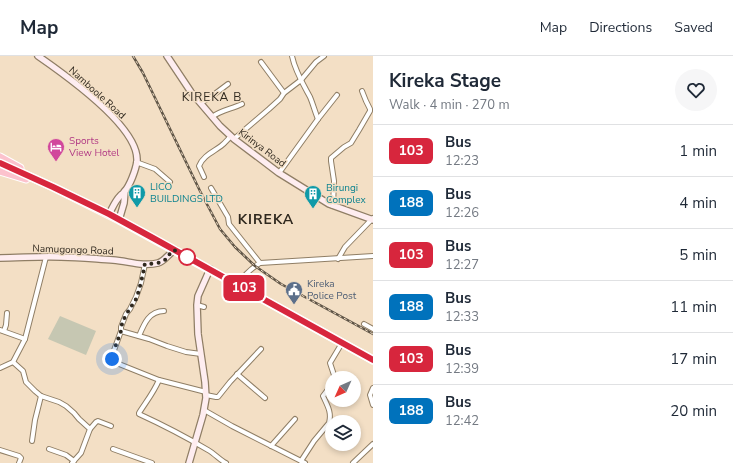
<!DOCTYPE html>
<meta charset="utf-8">
<style>
:root{--surface:#fff;--page:#f6f6f7;--text:#1f2937;--muted:#747a83;--line:#e0e1e3}
body{margin:0;font-family:"Nunito Sans",sans-serif;background:var(--page);color:var(--text);height:100vh;display:flex;flex-direction:column;font-size:15px;white-space:nowrap}
*{box-sizing:border-box;margin:0}
p{font-size:13px;color:var(--muted)}
.icon{flex:none;width:22px;height:22px;fill:none;stroke:currentColor;stroke-width:2;stroke-linecap:round;stroke-linejoin:round}
.map{position:relative;flex:1;overflow:hidden}
.side{display:flex;flex-direction:column;background:var(--surface);width:360px}
.side>*{flex:none}
.badge{padding:0 8px;border-radius:6px;font-size:14px;line-height:26px}
.needle{width:26px;rotate:225deg}
.tools{position:absolute;left:325px;top:315px;display:grid;gap:8px}
.tools a{display:grid;place-items:center;width:36px;height:36px;border-radius:50%;background:var(--surface);box-shadow:0 2px 6px #0003;font-size:20px}
.you{position:absolute;width:20px;height:20px;margin:-10px;border:3px solid #fff;border-radius:50%;background:#1a73e8;box-shadow:0 0 0 6px #1a73e833}
.map>.badge{position:absolute;translate:-50% -50%;box-shadow:0 0 0 2px #fff}
.round{display:grid;place-items:center;flex:none;width:42px;height:42px;border-radius:21px;background:var(--page)}
.summary{display:flex;align-items:center;justify-content:space-between;height:68px;padding:0 16px}
h1{font-size:19px;font-weight:700;line-height:30px}
ul{padding:0;list-style:none}
li{display:flex;align-items:center;gap:12px;height:52px;padding:0 16px;border-top:1px solid var(--line)}
li div{flex:1}
li b{display:block;font-size:15px}
li em{font-style:normal}
li .badge{min-width:44px;font-weight:700;text-align:center}
header{display:flex;align-items:center;gap:24px;box-sizing:border-box;height:56px;padding:0 20px;background:var(--surface);border-bottom:1px solid var(--line)}
header strong{font-size:19px}
nav{display:flex;gap:22px;margin-inline-start:auto;font-size:14px}
main{display:flex;flex:1;min-height:0}
.map>svg:first-child{display:block}
.green{fill:#c6c7b2}
.lines{fill:none;stroke-linecap:round;stroke-linejoin:round}
.street-casing{stroke:#8f7e65;stroke-width:6}
.secondary-casing{stroke:#8f7e65;stroke-width:8}
.highway-casing{stroke:#fff;stroke-width:9}
.street{stroke:#fff;stroke-width:4}
.secondary{stroke:#feedf0;stroke-width:5.5}
.highway{stroke:#fcc2cd;stroke-width:7}
.rail-casing{stroke:#5f5547;stroke-width:2.5}
.rail{stroke:#f3dfc5;stroke-width:1;stroke-dasharray:3;stroke-linecap:butt}
.line-casing{stroke:#fff;stroke-width:9}
.line{stroke:#d7263d;stroke-width:6}
.walk{stroke:#2f281e;stroke-width:4;stroke-dasharray:0 7.2}
.stop-dot{fill:#fff;stroke:#d7263d;stroke-width:2}
.labels{text-anchor:middle;dominant-baseline:central;stroke-width:3;stroke-linejoin:round;paint-order:stroke}
.street-label{font-size:10px;fill:#2f281e;stroke:#f3dfc5}
.hotel-label{font-size:10px;fill:#b23c85;stroke:#f3dfc5;text-anchor:start}
.culture-label{font-size:10px;fill:#0d838f;stroke:#f3dfc5;text-anchor:start}
.service-label{font-size:10px;fill:#4e5e75;stroke:#f3dfc5;text-anchor:start}
.quarter-label{font-size:12px;letter-spacing:1px;fill:#2f281e;stroke:#f3dfc5}
.district-label{font-size:14px;font-weight:bold;letter-spacing:1px;fill:#2f281e;stroke:#f3dfc5}
</style>
<header>
<strong>Map</strong>
<nav><a>Map</a><a>Directions</a><a>Saved</a></nav>
</header>
<main>
<div class="map">
<svg width="373" height="407" viewBox="0 0 373 407">
<rect width="100%" height="100%" fill="#f3dfc5"/>
<polygon class="green" points="60,260 96,275 86,299 48,283"/>
<g class="lines">
<defs>
<g id="street">
<path d="M292,0C295,15 303,28 310,41C313,48 315,56 318,63"/>
<polyline points="261,6 284,37"/>
<polyline points="201,47 212,40 228,28"/>
<path d="M212,61C221,54 232,53 242,48"/>
<polyline points="234,83 269,53 280,43 284,37 301,24 316,6 324,0"/>
<polyline points="136,106 155,113 170,126"/>
<polyline points="279,117 318,63 337,39"/>
<path d="M204,121L199,110C203,100 213,96 221,90C225,87 228,83 231,80"/>
<polyline points="211,132 228,161 229,168 260,207"/>
<polyline points="333,150 334,125 331,105 331,102 344,91 351,87 359,74 370,55 370,53 366,45 362,35"/>
<polyline points="338,203 345,191 373,162"/>
<polyline points="145,208 141,227 136,241 130,253 126,258 121,271 121,275 149,283 167,290 186,296 201,298"/>
<path d="M238,229C244,219 250,213 260,207L373,200"/>
<polyline points="197,249 204,251"/>
<polyline points="364,268 373,273"/>
<polyline points="0,274 25,283"/>
<polyline points="4,275 6,269 7,257"/>
<polyline points="121,275 113,297 112,303 114,306 159,324 206,336"/>
<path d="M139,280C144,268 149,255 164,255"/>
<polyline points="13,306 23,315 26,326 35,335 41,340 59,346 66,350 74,357 79,363 90,373 81,397 72,407"/>
<polyline points="0,312 13,306 25,283 46,201"/>
<polyline points="237,318 265,342"/>
<polyline points="335,322 330,307 342,287"/>
<path d="M159,324C154,336 146,346 139,357V358C163,369 186,381 208,394C215,398 220,404 226,407"/>
<polyline points="373,332 370,339 373,349"/>
<polyline points="206,339 216,341 218,341 230,326 261,293"/>
<polyline points="204,354 232,370 305,407"/>
<polyline points="90,373 96,366 98,365 111,370"/>
<polyline points="32,385 35,364 41,340"/>
<polyline points="271,390 295,363"/>
<polyline points="49,393 66,399 74,405"/>
<polyline points="113,393 152,407"/>
<polyline points="0,394 19,400 21,402 19,407"/>
<path d="M301,405L314,385L329,367C332,356 327,349 323,340L332,328"/>
<polyline points="353,407 373,388"/>
</g>
<g id="secondary">
<path d="M38,0C64,18 139,71 137,105C136,113 130,130 124,136C121,140 123,136 120,140C115,145 112,153 109,158"/>
<polyline points="167,0 191,36 220,70 234,83 279,117 329,148 373,164"/>
<polyline points="119,164 124,147 125,135"/>
<path d="M0,202C20,202 41,200 61,201C78,201 96,203 113,204C128,205 143,211 158,207C165,205 168,198 175,194"/>
<polyline points="189,407 203,359 206,342 205,326 198,278 197,249 198,240 210,213"/>
</g>
<g id="highway">
<polyline points="0,101 20,112"/>
<polyline points="0,107 53,131 119,164 373,304"/>
<polyline points="0,115 26,123"/>
</g>
</defs>
<use href="#street" class="street-casing"/>
<use href="#secondary" class="secondary-casing"/>
<use href="#highway" class="highway-casing"/>
<use href="#street" class="street"/>
<use href="#secondary" class="secondary"/>
<use href="#highway" class="highway"/>
<defs>
<polyline id="rail" points="133,0 143,17 200,135 220,173 235,191 255,210 281,228 373,278"/>
</defs>
<use href="#rail" class="rail-casing"/>
<use href="#rail" class="rail"/>
</g>
<g class="lines">
<defs>
<polyline id="line" points="0,107 53,131 109,158 153,182 373,304"/>
</defs>
<use href="#line" class="line-casing"/>
<use href="#line" class="line"/>
<path class="walk" d="M112,303L113,297L121,275C121,263 131,252 136,243C139,235 141,226 143,218C144,214 143,212 145,208C151,208 159,208 165,204C168,200 170,197 174,194L187,201"/>
</g>
<defs>
<symbol id="hotel-pin" viewBox="-11 -11 22 30"><path d="M0 17L-7.5 6A9.5 9.5 0 1 1 7.5 6Z" fill="#d1479c" stroke="#f3dfc5"/><path d="M-6-4.5h1.5V1H6V5H4.5V3h-9V5H-6ZM-4 0a1.8 1.8 0 1 1 3.6 0ZM.5 0V-2.5h3Q6-2.5 6 0Z" fill="#fff"/></symbol>
<symbol id="building-pin" viewBox="-11 -11 22 30"><path d="M0 17L-7.5 6A9.5 9.5 0 1 1 7.5 6Z" fill="#0f9aa8" stroke="#f3dfc5"/><path d="M-4-6H4V6H1V3H-1V6H-4ZM-2.5-4.3h1.7v1.8h-1.7ZM.8-4.3h1.7v1.8H.8ZM-2.5-1h1.7V.8h-1.7ZM.8-1h1.7V.8H.8Z" fill="#fff"/></symbol>
<symbol id="civic-pin" viewBox="-11 -11 22 30"><path d="M0 17L-7.5 6A9.5 9.5 0 1 1 7.5 6Z" fill="#5c6f8a" stroke="#f3dfc5"/><path d="M-.6-6.5H3V-4.5H.6V-3L4-1V1h2V6H-6V1h2V-1L-.6-3ZM-1.2 2.5V6h2.4V2.5Z" fill="#fff"/></symbol>
</defs>
<g fill-rule="evenodd">
<use href="#hotel-pin" x="46" y="81" width="20" height="27"/>
<use href="#building-pin" x="127" y="127" width="20" height="27"/>
<use href="#building-pin" x="303" y="128" width="20" height="27"/>
<use href="#civic-pin" x="284" y="224" width="20" height="27"/>
</g>
<circle class="stop-dot" cx="187" cy="201" r="8"/>
<g class="labels">
<g class="street-label">
<text transform="translate(97 37) rotate(42)">Namboole Road</text>
<text transform="translate(262 92) rotate(37)">Kirinya Road</text>
<text transform="translate(73 194) rotate(2)">Namugongo Road</text>
</g>
<g class="hotel-label">
<text x="69" y="85">Sports<tspan x="69" dy="12">View Hotel</tspan></text>
</g>
<g class="culture-label">
<text x="150" y="131">LICO<tspan x="150" dy="12">BUILDINGS LTD</tspan></text>
<text x="326" y="132">Birungi<tspan x="326" dy="12">Complex</tspan></text>
</g>
<g class="service-label">
<text x="307" y="228">Kireka<tspan x="307" dy="12">Police Post</tspan></text>
</g>
<g class="quarter-label">
<text x="212" y="41">KIREKA B</text>
</g>
<g class="district-label">
<text x="266" y="163">KIREKA</text>
</g>
</g>
</svg>
<div class="tools">
<a><svg class="needle" viewBox="-14 -14 28 28"><path d="M0-13l5 13h-10z" fill="#e53935"/><path d="M0 13l5-13h-10z" fill="#747a83"/></svg></a>
<a><svg class="icon" aria-label="layers" viewBox="0 0 24 24"><path d="M12 4l9 5-9 5-9-5zM3 14l9 5 9-5"/></svg></a>
</div>
<div class="you" style="left:112px;top:303px"></div>
<b class="badge" style="left:244px;top:232px;background:#d7263d;color:#fff">103</b>
</div>
<section class="side">
<div class="summary"><div><h1>Kireka Stage</h1><p>Walk · 4 min · 270 m</p></div><a class="round"><svg class="icon" aria-label="heart" viewBox="0 0 24 24"><path d="M12 20l-8-8c-3-5 5-10 8-4 3-6 11-1 8 4z"/></svg></a></div>
<ul>
<li><span class="badge" style="background:#d7263d;color:#fff">103</span><div><b>Bus</b><p>12:23</p></div><em>1 min</em></li>
<li><span class="badge" style="background:#0072bc;color:#fff">188</span><div><b>Bus</b><p>12:26</p></div><em>4 min</em></li>
<li><span class="badge" style="background:#d7263d;color:#fff">103</span><div><b>Bus</b><p>12:27</p></div><em>5 min</em></li>
<li><span class="badge" style="background:#0072bc;color:#fff">188</span><div><b>Bus</b><p>12:33</p></div><em>11 min</em></li>
<li><span class="badge" style="background:#d7263d;color:#fff">103</span><div><b>Bus</b><p>12:39</p></div><em>17 min</em></li>
<li><span class="badge" style="background:#0072bc;color:#fff">188</span><div><b>Bus</b><p>12:42</p></div><em>20 min</em></li>
</ul>
</section>
</main>
